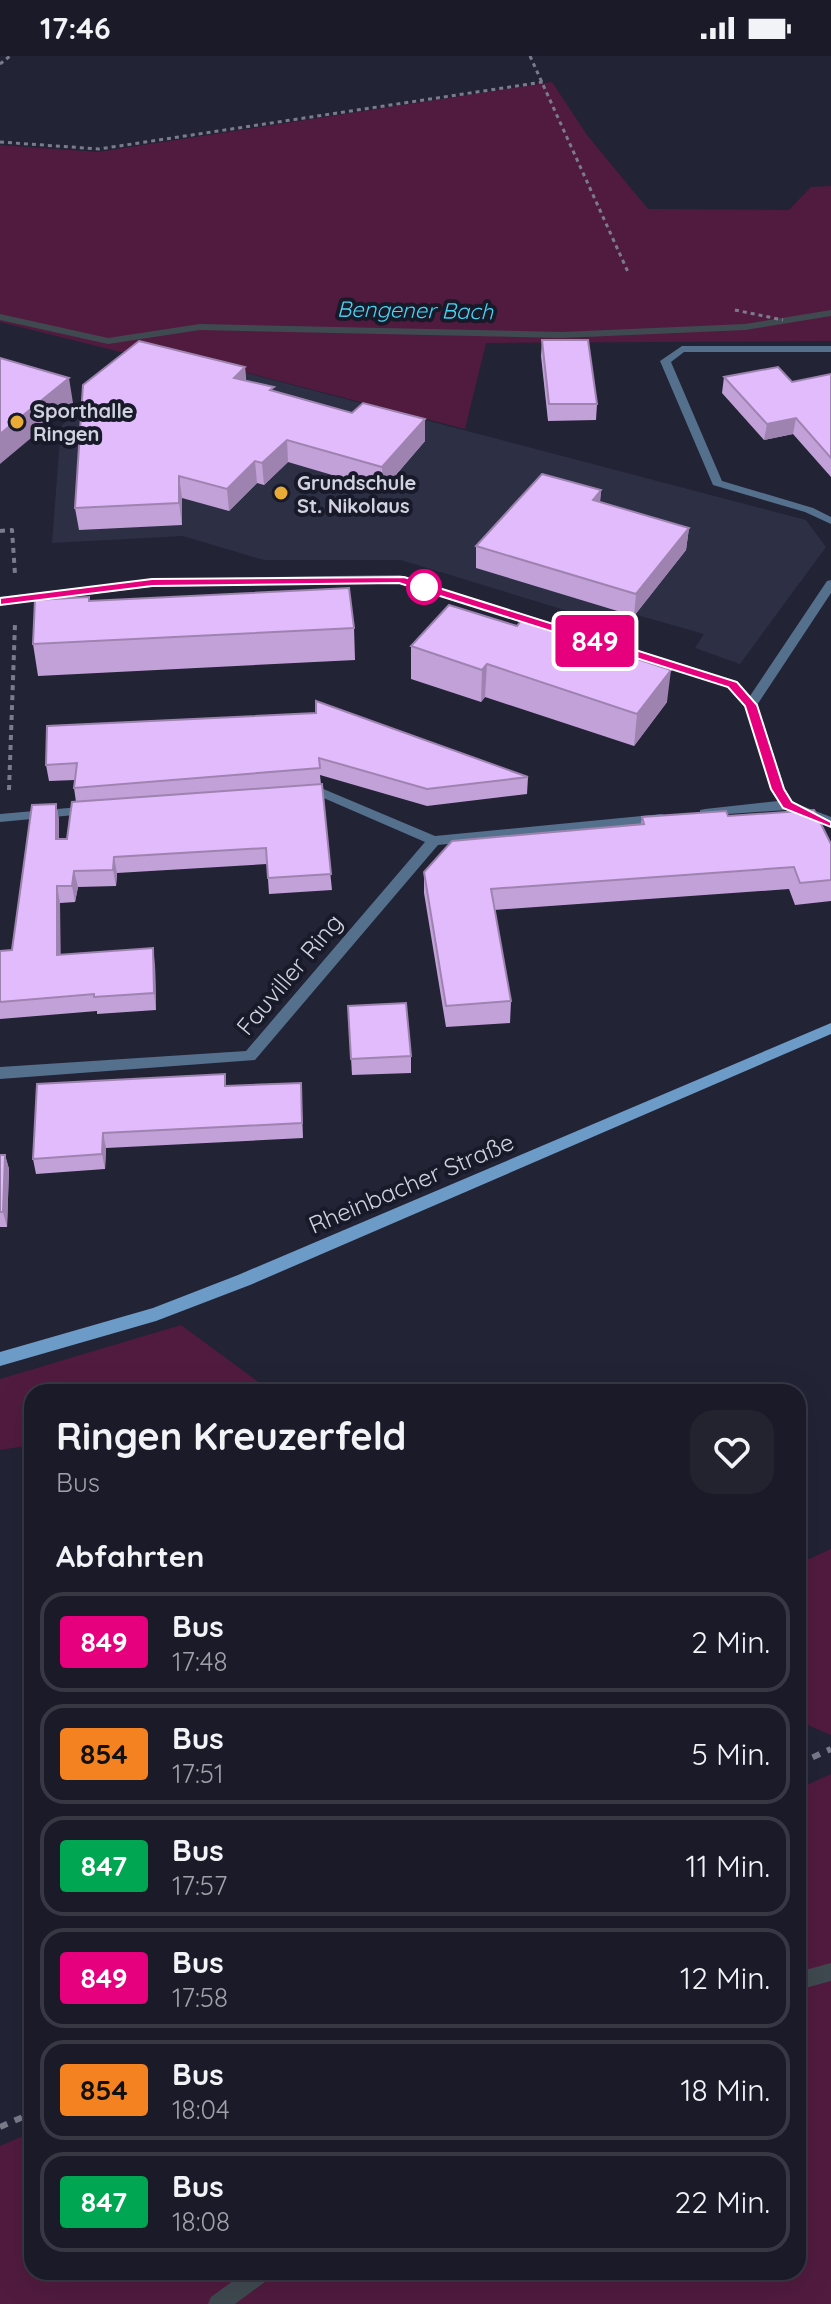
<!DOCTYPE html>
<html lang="de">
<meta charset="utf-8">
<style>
:root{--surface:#1a1a28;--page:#232330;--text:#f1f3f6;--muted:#9fa1a8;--line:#383845}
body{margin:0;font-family:Quicksand,sans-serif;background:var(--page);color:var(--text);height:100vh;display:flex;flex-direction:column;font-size:30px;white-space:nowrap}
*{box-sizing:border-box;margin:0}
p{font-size:26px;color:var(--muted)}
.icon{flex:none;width:44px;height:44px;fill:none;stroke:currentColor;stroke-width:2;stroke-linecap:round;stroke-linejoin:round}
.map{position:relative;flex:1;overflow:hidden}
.panel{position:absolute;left:24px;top:1328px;width:782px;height:896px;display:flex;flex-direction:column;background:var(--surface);border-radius:24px;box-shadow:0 8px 32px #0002,0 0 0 2px var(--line)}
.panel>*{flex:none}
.badge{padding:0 16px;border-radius:6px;font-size:28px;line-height:52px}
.map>.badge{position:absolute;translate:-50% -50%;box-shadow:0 0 0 4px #fff}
h2{padding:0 32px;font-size:30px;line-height:72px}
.round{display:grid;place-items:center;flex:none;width:84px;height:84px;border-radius:24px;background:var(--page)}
.summary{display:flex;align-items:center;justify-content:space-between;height:136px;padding:0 32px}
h1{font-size:38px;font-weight:700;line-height:60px}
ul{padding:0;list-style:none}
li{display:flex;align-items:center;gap:24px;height:100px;margin:0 16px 12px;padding:0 16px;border:4px solid var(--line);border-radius:24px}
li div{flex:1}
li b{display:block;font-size:30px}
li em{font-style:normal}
li .badge{min-width:88px;font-weight:700;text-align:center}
.status{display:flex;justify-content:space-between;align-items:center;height:56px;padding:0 40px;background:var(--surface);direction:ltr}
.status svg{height:22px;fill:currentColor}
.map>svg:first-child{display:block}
.built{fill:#2d2f45}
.green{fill:#511b3f}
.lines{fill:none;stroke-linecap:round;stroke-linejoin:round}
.stream{fill:#3f4a50;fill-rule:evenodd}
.path-far2{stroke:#7b7c8b;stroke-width:3;stroke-dasharray:4 4;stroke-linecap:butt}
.path-far1{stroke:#7b7c8b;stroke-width:4;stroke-dasharray:5 5;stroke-linecap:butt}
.path{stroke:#7b7c8b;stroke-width:6;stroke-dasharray:8 8;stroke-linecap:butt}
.street{fill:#54708c;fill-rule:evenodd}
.secondary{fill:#6d9bc8;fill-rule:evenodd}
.wall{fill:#c2a1d9}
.shaded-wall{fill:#9e83b0}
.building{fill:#e2bbfc;stroke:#9e83b0;stroke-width:2}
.line{fill:#e6007e;stroke:#fff;stroke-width:2}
.poi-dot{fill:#e9ab38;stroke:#181a2a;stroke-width:3}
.stop-dot{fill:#fff;stroke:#e6007e;stroke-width:4}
.labels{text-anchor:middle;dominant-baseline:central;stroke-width:8;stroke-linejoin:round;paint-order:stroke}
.far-poi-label{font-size:20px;font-weight:bold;fill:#d1d2de;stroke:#181a2a;text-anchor:start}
.far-water-label{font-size:22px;font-style:italic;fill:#4cd2f2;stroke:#181a2a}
.street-label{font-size:24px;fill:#d1d2de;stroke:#181a2a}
</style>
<div class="status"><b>17:46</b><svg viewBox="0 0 49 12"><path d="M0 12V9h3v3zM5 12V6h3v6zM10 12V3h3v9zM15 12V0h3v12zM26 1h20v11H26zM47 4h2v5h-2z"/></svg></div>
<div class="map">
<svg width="831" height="2248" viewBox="0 0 831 2248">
<rect width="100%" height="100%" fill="#222335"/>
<polygon class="built" points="147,291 806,464 826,491 740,608 695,592 704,578 637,559 627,573 401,504 264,504 183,480 52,487 61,370"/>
<g class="green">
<polygon points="552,26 587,79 648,153 789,154 811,131 831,130 831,285 486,287 465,373 148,291 137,300 0,266 0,89 98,96"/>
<polygon points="181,1269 272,1336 32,1336 32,1389 0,1394 0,1323"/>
<polygon points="831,1493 831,1679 798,1665 798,1508"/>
<polygon points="831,1718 831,2248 0,2248 0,2090 32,2076 32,2216 798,2216 798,1733"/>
</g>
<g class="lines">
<g class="stream">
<polygon points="831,254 831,260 745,274 562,282 200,274 108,288 0,264 0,258 108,282 200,268 562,276 745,268"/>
<polygon points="831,1907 831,1925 798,1934 798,1916"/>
<polygon points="245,2216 272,2216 269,2223 235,2248 208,2248 211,2241"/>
</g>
<g class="path-far2">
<polyline points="530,0 628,216"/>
<polyline points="0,8 10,0"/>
<polyline points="0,86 99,93 543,26"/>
<polyline points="735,254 783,264"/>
</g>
<g class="path-far1">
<polyline points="0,475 12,474 15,518"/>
<polyline points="9,734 15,568"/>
</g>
<g class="path">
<polyline points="798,1708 831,1693"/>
<polyline points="0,2071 32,2057"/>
</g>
<g class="street">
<polygon points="682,290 831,290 831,296 684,296 671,306 722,425 813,452 831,461 831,468 805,456 713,429 660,305"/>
<polygon points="400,519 737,625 750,640 827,525 831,524 831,537 757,649 785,733 792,746 831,761 831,770 786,754 700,760 700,754 705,753 778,745 771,733 745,650 729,631 399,527 152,531 0,549 0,541 152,523"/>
<polygon points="321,732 435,780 662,758 669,762 662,766 438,789 255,1004 0,1023 0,1011 246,995 425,786 319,740 301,741 294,737 301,733"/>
<polygon points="91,750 96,751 96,757 0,766 0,758"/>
</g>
<polygon class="secondary" points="831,967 831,978 250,1229 156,1265 0,1310 0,1296 153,1252 238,1219"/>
</g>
<g class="wall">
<polygon points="542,284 597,348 596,364 548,365 541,300"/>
<polygon points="245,311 246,324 274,336 425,385 383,434 288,406 264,429 257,427 229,455 182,442 182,469 79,474 75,452"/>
<polygon points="831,318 831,421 793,378 764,384 722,337 724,321 792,326"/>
<polygon points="601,434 600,446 689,472 686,494 634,560 476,512 476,490"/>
<polygon points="90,544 354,572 355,604 38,620 33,588"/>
<polygon points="411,590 667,646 634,690 485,641 481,646 411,623"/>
<polygon points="47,670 528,721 527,738 427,750 320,719 332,834 269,838 267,808 117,817 116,830 78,831 75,846 60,847 60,899 155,909 156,954 97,958 97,955 0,963 0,895 12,894 56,748 59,764 59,783 67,783 76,746 74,732 75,724 49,725 46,709"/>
<polygon points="728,760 831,788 831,845 795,849 789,833 494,854 511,945 510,967 446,971 424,837 424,816 641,768 642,761"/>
<polygon points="348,950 411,1000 411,1017 352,1019"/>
<polygon points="225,1018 226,1030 301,1027 303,1082 106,1092 105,1113 36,1118 33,1103"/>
<polygon points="0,1099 5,1099 9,1113 7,1171 0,1171"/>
</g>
<g class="shaded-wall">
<polygon points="245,311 246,333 234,322"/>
<polygon points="69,322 73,347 0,408 0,378"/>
<polygon points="796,362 793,378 764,384 767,368"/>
<polygon points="425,363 425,385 383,434 382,411"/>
<polygon points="287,384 288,406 264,429 262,407"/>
<polygon points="255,405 257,427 229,455 227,433"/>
<polygon points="179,420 182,442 182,469 179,447"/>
<polygon points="601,434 599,457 593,444"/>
<polygon points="689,472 686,494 634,560 636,538"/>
<polygon points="487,608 485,641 481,646 482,614"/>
<polygon points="671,614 667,646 634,690 637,658"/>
<polygon points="56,748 59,764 59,800 56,783"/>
<polygon points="114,801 117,817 116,830 113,814"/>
<polygon points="74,815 78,831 75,846 72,830"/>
<polygon points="57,830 60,847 61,916 57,899"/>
<polygon points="153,892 155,909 156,954 154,937"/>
<polygon points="103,1077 106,1092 105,1113 102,1098"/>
<polygon points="5,1099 9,1113 7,1171 3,1156"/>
</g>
<g class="building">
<polygon points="542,284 588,284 597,348 549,348"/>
<polygon points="139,285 245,311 234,322 274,331 270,334 352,357 363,347 425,363 382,411 287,384 262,407 255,405 227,433 179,420 179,447 75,452 83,329"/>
<polygon points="0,302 69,322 0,378"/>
<polygon points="778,311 792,326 831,318 831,402 796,362 767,368 724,321"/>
<polygon points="542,418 601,434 593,444 689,472 636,538 476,490"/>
<polygon points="349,532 354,572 33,588 35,544 89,541 89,545"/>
<polygon points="449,549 517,570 521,565 671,614 637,658 487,608 482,614 411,590"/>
<polygon points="316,645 528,721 427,733 319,702 320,712 74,732 77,707 46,709 47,670 316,657"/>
<polygon points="322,728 331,818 268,822 266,792 114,801 113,814 74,815 72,830 57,830 57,899 153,892 154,937 94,941 94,938 0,946 0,895 12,894 32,749 56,748 56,783 67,783 72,746"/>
<polygon points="814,754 831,788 831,824 800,827 794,811 491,833 511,945 446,950 424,816 452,785 644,768 642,761 726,755 728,760"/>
<polygon points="406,947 411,1000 351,1003 348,950"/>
<polygon points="225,1018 225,1030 301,1027 302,1067 103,1077 102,1098 33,1103 37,1028"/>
<polygon points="0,1099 5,1099 3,1156 0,1156"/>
</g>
<polygon class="line" points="404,521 737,626 757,649 784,733 792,746 831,766 831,771 783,752 771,733 745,650 728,631 399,527 152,530 0,549 0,542 152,523"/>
<g class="poi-dot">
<circle cx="17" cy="366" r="8"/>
<circle cx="281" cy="437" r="8"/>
</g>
<circle class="stop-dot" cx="424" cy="531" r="16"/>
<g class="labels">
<g class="far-poi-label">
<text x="33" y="354">Sporthalle<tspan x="33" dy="23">Ringen</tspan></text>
<text x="297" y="426">Grundschule<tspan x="297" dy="23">St. Nikolaus</tspan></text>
</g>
<g class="far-water-label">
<text transform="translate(415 254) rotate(1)">Bengener Bach</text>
</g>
<g class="street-label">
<text transform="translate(289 918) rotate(-50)">Fauviller Ring</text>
<text transform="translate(411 1127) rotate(-23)">Rheinbacher Straße</text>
</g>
</g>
</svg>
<b class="badge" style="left:595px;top:585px;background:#e6007e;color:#fff">849</b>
<section class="panel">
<div class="summary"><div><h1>Ringen Kreuzerfeld</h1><p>Bus</p></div><a class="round"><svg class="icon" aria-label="heart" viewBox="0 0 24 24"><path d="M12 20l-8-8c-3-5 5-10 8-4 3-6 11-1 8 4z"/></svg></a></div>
<h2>Abfahrten</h2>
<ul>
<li><span class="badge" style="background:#e6007e;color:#fff">849</span><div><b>Bus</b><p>17:48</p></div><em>2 Min.</em></li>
<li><span class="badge" style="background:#f58220;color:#111">854</span><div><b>Bus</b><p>17:51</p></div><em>5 Min.</em></li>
<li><span class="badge" style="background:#00a651;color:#fff">847</span><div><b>Bus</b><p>17:57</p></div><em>11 Min.</em></li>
<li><span class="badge" style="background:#e6007e;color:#fff">849</span><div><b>Bus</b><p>17:58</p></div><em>12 Min.</em></li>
<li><span class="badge" style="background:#f58220;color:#111">854</span><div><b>Bus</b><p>18:04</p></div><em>18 Min.</em></li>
<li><span class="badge" style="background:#00a651;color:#fff">847</span><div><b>Bus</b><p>18:08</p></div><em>22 Min.</em></li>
</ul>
</section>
</div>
